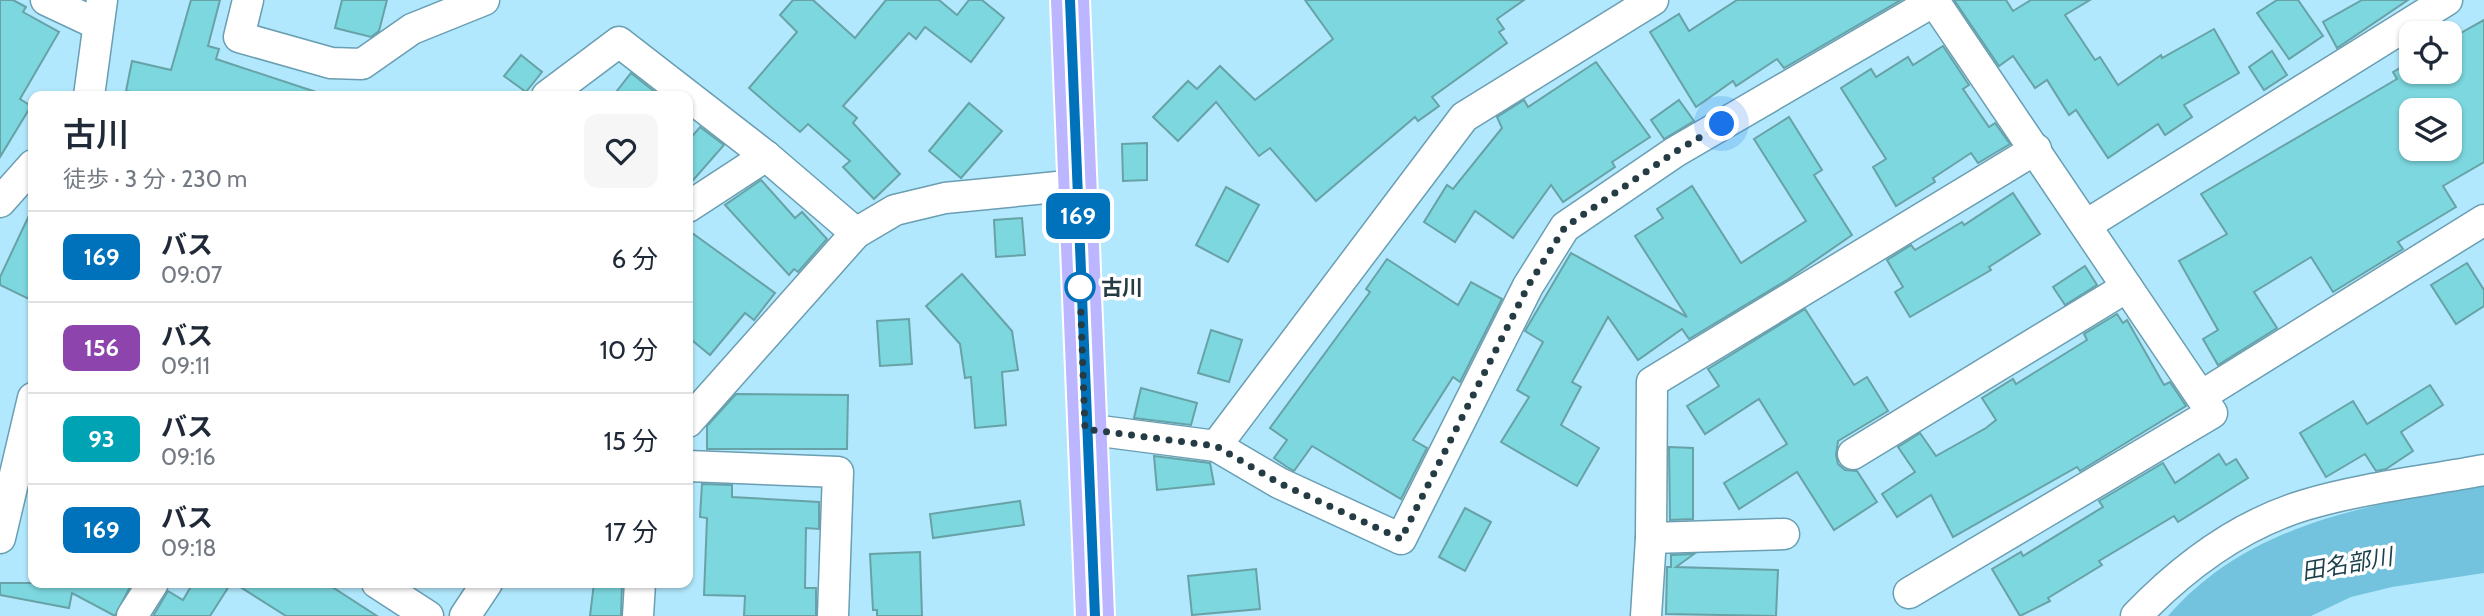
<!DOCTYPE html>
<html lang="ja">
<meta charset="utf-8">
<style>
:root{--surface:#fff;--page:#f6f6f7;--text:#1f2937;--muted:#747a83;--line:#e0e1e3}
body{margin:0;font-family:Cabin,"Noto Sans JP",sans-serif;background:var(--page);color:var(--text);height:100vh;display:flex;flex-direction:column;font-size:26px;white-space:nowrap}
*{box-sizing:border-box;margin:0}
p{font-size:23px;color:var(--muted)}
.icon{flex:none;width:38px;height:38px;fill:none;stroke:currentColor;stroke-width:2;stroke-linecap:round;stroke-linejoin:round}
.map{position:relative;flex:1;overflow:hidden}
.details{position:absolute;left:28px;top:91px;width:665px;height:497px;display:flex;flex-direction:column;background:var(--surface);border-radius:14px;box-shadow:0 2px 5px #0004}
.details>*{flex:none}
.badge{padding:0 14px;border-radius:10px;font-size:24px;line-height:46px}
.fabs{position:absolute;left:2399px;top:21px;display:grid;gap:14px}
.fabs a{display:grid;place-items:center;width:63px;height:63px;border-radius:14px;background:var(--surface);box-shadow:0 2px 5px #0004;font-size:35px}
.you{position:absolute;width:35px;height:35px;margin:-18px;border:5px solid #fff;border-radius:50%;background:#1a73e8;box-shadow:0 0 0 10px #1a73e833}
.map>.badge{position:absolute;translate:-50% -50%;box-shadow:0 0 0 4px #fff}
.round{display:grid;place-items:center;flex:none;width:74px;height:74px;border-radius:14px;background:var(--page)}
.head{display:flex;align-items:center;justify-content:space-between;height:119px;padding:0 35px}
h1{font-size:33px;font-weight:600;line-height:52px}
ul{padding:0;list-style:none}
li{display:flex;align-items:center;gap:21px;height:91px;padding:0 35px;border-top:2px solid var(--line)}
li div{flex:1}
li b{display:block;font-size:26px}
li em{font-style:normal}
li .badge{min-width:77px;font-weight:700;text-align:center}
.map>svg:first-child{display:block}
.water{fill:#73c2de}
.building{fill:#7dd7df;stroke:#67a2a7;stroke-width:2;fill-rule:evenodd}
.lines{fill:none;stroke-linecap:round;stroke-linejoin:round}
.minor-casing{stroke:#6a9eb2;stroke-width:33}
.major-casing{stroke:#fff;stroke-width:42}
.minor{stroke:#fff;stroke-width:30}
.major{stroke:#bbb6ff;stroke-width:38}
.line-casing{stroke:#fff;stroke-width:16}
.line{stroke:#0072bc;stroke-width:10}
.walk{stroke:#263c44;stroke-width:7;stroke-dasharray:0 12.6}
.stop-dot{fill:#fff;stroke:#0072bc;stroke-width:3.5}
.labels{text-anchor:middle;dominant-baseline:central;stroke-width:7;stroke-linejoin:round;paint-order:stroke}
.stop-label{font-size:21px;font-weight:bold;fill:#263c44;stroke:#fff;text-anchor:start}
.water-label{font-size:23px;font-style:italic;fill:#1d414e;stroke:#fff}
</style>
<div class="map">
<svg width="2484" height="616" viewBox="0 0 2484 616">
<rect width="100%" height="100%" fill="#b2e8fd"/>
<path class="water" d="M2484,485V573L2392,587L2351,597L2311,616H2168C2250,522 2369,505 2484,485Z"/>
<g class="building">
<polygon points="0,0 13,0 26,7 23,12 59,32 20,99 31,106 0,157"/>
<polygon points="191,0 220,0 208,46 219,49 216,59 316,92 315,96 148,96 126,91 132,61 171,70"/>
<polygon points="342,0 387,0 379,31 371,37 335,28"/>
<polygon points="793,0 813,0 855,38 886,0 939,0 957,15 969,0 982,0 1004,18 971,62 925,27 916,39 909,33 843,106 857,118 853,123 900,174 874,199 843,167 850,161 808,124 800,132 749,88 797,32 780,15"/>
<polygon points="1305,0 1524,0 1497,19 1504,29 1499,32 1507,43 1432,97 1439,106 1418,121 1415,117 1316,201 1270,148 1259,156 1216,102 1178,141 1153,117 1188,81 1197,89 1220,66 1255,100 1333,39"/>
<polygon points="1737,0 1901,0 1784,68 1777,59 1736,86 1733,81 1696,107 1650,32 1679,14 1689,31"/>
<polygon points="1954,0 2006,0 2013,11 2031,0 2090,0 2065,15 2095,60 2100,57 2118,85 2161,55 2162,58 2214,29 2239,73 2184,105 2192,117 2165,135 2158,124 2108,158 2076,110 2069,115 2047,80 2035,88 2013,56 1999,66"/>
<polygon points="2277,0 2298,0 2323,36 2289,59 2257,13"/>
<polygon points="2362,0 2408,0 2337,48 2323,22"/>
<path d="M2484,20V162L2443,186L2456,207L2398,242L2403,249L2333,292L2311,257L2254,292L2277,328L2218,365L2203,339L2218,330L2179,261L2227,234L2201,194L2397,79L2393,72L2412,61V72H2450V39ZM2412,110H2450V149H2412Z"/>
<polygon points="1943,46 1969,85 1963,89 1989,127 1995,123 2010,144 1978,163 1971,153 1933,178 1935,182 1896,206 1873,167 1886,159 1841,88 1871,69 1876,77 1908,57 1913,65"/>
<polygon points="2272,51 2287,75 2264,90 2249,67"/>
<polygon points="521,55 542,72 526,92 504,76"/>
<polygon points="1596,62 1650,137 1612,162 1615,167 1563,202 1551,185 1513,238 1475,211 1455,242 1424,222 1447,185 1453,189 1502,128 1497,117 1524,100 1528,107"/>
<polygon points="631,73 660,96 613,96"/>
<polygon points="1679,100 1694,121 1664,139 1651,120"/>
<polygon points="969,103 1002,131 961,178 929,151"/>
<polygon points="1789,117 1822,170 1814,175 1852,235 1787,280 1689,339 1682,329 1638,360 1608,317 1572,382 1581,387 1561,425 1599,448 1577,486 1501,442 1529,397 1517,390 1543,342 1525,331 1571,253 1687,317 1635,236 1663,218 1657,209 1692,186 1741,263 1806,221 1754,139"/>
<polygon points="700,127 724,145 688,186 688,141"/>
<polygon points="1147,143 1147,180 1123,181 1122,144"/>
<polygon points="761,180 795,218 802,212 827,239 798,272 794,269 789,275 725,205"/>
<polygon points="1226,187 1259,205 1228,262 1196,245"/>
<polygon points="2013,193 2040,234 1989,267 1991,270 1910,317 1895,292 1903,287 1887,260 1911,245 1915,250 1962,222 1964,225"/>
<polygon points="33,207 33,301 0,285 0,277"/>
<polygon points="1022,218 1025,255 996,257 994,220"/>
<polygon points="688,230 775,293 754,320 745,313 710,355 688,337"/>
<polygon points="1387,259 1458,305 1471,282 1502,299 1460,382 1453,377 1413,440 1427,448 1401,499 1312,446 1294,471 1287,467 1274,458 1287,440 1270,428 1370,292 1366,289"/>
<polygon points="2467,263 2484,290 2484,306 2456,324 2431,285"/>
<polygon points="2085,266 2097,285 2065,305 2053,287"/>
<polygon points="962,274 1012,331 1018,370 1002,372 1006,425 975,428 971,377 965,378 960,344 926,306"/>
<polygon points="1805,309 1854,385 1867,377 1888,411 1838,441 1836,455 1838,464 1845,470 1857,471 1877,502 1834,530 1797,472 1739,509 1724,483 1787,444 1759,399 1705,434 1687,406 1719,386 1708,369"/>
<polygon points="2117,314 2123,323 2127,320 2164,385 2170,382 2186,406 2080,471 2077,467 1953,537 1931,495 1897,517 1882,494 1915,472 1898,447 1920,433 1936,456 1986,428 1996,420 1982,398 2013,379 2016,384 2087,340 2084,334"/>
<polygon points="909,319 912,364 880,366 877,321"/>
<polygon points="1211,330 1242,340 1229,382 1198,373"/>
<polygon points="2430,385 2443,405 2401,432 2413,451 2386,469 2376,471 2365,454 2326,477 2300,433 2353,401 2367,424"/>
<polygon points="1141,388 1197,403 1191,425 1134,418"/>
<polygon points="736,394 848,395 847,449 707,449 707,426"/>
<polygon points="1669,447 1693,448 1693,519 1670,520"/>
<polygon points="2219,454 2226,465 2236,459 2248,478 2178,522 2174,516 2099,561 2102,565 2048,598 2050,601 2020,616 1992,569 2021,552 2023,556 2103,507 2099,501 2163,463 2175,483"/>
<polygon points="1154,456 1210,463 1214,484 1157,490"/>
<polygon points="702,484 732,485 732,497 819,502 819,529 806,528 805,588 816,588 816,616 744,616 745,596 704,595 707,518 700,517"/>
<polygon points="1020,501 1024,525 933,538 930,514"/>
<polygon points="1465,508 1491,522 1465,571 1439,557"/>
<polygon points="920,552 922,616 877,616 877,610 873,610 870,554"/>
<polygon points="1694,554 1676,567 1778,570 1776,616 1666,614 1667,567 1671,567 1671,555"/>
<polygon points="1256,569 1260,609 1192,615 1188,576"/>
<polygon points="0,583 132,583 115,616 72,593 69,608 0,595"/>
<polygon points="193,583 231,583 210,616 153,616 168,591 183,600"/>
<polygon points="234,583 326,583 377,616 286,616"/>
<polygon points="594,583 622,583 621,616 590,616"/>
</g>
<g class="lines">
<defs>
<g id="minor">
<polyline points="46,0 97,24"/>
<polyline points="248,0 239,37 331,63 362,64 412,29 484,0"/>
<polyline points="89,96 102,0"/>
<polyline points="547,96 619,42 766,156 856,233"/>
<polyline points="0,202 33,165"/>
<polyline points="688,207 766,156"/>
<polyline points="2086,225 2447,0"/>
<polyline points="2201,396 2484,220"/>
<polyline points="688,422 856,233 895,210 945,198 1077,185"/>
<polyline points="1085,429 1216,446 1279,483 1401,539 1528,286 1565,227 1675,152 1936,0"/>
<polyline points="1216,446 1464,117 1653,0"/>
<polyline points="1853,454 2127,287"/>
<polyline points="688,466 838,472 833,616"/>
<polyline points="0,538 33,398"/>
<polyline points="1651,538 1784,534"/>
<polyline points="377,583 428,616"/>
<polyline points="1909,593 2212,413 1934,1"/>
<polyline points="132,616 153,583"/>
<polyline points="465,616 487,583"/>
<polyline points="638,616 640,583"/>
<polyline points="1646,616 1651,538 1652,382 2036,149"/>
<path d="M2136,616C2183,567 2239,525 2305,505C2362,488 2425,481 2484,470"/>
</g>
<polyline id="major" points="1070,0 1095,616"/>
</defs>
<use href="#minor" class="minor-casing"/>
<use href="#major" class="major-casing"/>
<use href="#minor" class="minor"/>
<use href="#major" class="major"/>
</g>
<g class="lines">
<defs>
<polyline id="line" points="1070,0 1095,616"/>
</defs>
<use href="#line" class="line-casing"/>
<use href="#line" class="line"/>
<polyline class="walk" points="1080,287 1085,429 1216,446 1279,483 1401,539 1528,286 1565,227 1675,152 1722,124"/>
</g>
<circle class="stop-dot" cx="1080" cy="287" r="14"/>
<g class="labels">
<g class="stop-label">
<text x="1101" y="287">古川</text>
</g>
<g class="water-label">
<text transform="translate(2347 564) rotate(-10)">田名部川</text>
</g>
</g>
</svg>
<div class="fabs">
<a><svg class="icon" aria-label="locate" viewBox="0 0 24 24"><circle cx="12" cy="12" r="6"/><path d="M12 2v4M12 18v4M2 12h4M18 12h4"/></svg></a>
<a><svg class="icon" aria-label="layers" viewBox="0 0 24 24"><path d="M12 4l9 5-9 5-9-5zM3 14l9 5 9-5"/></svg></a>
</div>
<div class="you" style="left:1722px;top:124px"></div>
<b class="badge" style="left:1078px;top:216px;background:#0072bc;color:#fff">169</b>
<section class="details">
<div class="head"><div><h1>古川</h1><p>徒歩 · 3 分 · 230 m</p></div><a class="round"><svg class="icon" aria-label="heart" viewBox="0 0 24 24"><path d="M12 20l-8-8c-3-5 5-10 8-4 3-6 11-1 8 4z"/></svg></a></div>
<ul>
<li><span class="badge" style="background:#0072bc;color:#fff">169</span><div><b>バス</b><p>09:07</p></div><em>6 分</em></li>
<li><span class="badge" style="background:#8e44ad;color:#fff">156</span><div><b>バス</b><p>09:11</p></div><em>10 分</em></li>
<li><span class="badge" style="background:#00a3b4;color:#fff">93</span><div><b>バス</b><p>09:16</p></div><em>15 分</em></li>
<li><span class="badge" style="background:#0072bc;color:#fff">169</span><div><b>バス</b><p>09:18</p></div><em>17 分</em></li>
</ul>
</section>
</div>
